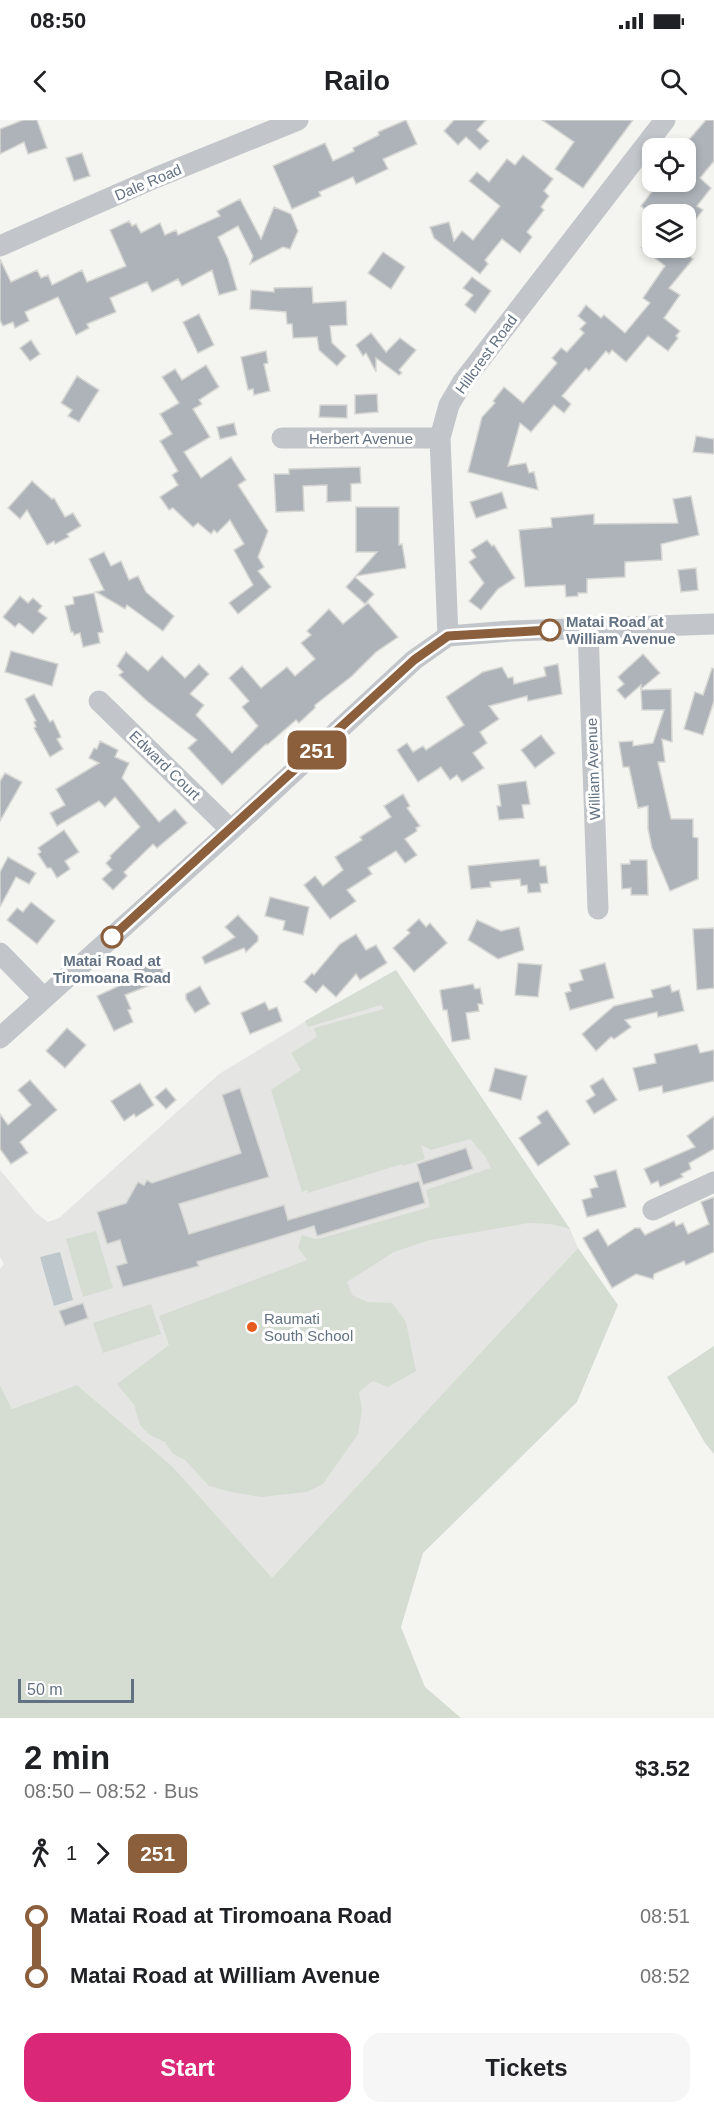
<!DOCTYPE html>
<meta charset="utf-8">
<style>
:root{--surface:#fff;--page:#f6f6f6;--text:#202124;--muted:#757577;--accent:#db2777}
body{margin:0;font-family:Arial,sans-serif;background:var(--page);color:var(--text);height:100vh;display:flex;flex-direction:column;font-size:22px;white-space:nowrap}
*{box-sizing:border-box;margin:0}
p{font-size:20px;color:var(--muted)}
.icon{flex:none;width:33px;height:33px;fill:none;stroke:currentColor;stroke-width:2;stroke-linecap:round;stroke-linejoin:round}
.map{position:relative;height:1598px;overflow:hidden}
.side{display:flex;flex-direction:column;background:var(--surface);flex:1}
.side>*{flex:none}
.badge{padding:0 12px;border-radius:9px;font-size:21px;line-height:39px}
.buttons{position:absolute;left:642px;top:18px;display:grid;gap:12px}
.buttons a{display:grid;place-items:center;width:54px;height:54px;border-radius:12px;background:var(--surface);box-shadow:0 3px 9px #0003;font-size:30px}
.scale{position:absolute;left:18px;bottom:15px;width:116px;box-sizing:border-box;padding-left:6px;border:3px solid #637282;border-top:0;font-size:16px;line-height:21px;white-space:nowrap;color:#637282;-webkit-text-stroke:4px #fff;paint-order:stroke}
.map>.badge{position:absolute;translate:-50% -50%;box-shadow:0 0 0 3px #fff}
.legs{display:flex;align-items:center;gap:9px;height:66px;padding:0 24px;font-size:20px}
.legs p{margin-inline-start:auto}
.headline{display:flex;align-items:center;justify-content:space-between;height:102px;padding:0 24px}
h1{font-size:33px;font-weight:600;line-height:45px}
.action{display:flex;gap:12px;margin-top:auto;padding:12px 24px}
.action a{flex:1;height:69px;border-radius:18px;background:var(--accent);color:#fff;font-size:24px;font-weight:600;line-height:69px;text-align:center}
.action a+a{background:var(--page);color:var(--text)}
ul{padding:0 24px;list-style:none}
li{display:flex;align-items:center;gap:21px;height:60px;font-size:22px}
li i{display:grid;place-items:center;width:9px;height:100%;margin:0 8px;background:currentColor}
li i::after{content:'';width:15px;height:15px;margin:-8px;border:4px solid;border-radius:50%;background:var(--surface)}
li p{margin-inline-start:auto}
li:first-child i{background:linear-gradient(#0000 50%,currentColor 0)}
li:last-child i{background:linear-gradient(currentColor 50%,#0000 0)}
.status{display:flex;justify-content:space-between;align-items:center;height:42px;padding:0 30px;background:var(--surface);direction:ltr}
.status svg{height:16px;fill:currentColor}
header{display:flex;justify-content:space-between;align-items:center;height:78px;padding:0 24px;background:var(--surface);font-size:27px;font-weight:600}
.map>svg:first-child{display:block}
.built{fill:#e5e6e4}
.green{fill:#d5dcd1}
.water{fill:#bdc7cc}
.building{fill:#adb3b9;stroke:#d6d6d3;stroke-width:1.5}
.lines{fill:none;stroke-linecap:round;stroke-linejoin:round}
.minor{stroke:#c2c5c9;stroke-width:21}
.line-1-casing{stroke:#fff;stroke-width:14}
.line-1{stroke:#8b5e3c;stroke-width:9}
.stop-1-dot{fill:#fff;stroke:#8b5e3c;stroke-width:3}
.poi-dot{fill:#e55b20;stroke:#fff;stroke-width:2}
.labels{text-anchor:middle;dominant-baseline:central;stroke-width:6;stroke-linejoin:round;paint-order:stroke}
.street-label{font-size:15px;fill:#637282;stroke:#fff}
.stop-label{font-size:15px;font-weight:bold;fill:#637282;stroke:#fff;text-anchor:start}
.poi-label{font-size:15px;fill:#637282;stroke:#fff;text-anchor:start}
</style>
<div class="status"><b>08:50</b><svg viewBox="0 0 49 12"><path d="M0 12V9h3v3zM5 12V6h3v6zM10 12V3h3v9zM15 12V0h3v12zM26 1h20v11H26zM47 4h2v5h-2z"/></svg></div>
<header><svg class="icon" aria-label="back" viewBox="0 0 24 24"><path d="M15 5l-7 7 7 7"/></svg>Railo<svg class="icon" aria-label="search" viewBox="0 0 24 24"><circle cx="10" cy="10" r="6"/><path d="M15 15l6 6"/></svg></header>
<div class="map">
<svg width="714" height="1598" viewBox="0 0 714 1598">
<rect width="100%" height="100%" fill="#f4f5f0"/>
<polygon class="built" points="396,850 570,1109 578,1128 272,1459 172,1346 77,1265 12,1289 0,1265 0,1149 4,1144 0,1137 0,1050 36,1093 48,1102 59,1098 219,954 324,890"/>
<g class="green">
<polygon points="396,850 570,1109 551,1104 529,1103 430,1120 394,1132 347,1162 352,1175 367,1182 392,1183 406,1202 416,1251 388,1267 373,1261 359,1272 362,1290 358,1314 323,1364 307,1372 261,1377 231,1372 209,1366 185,1340 173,1334 165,1322 150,1315 140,1305 134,1285 117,1264 169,1225 159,1196 307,1140 298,1128 302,1115 316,1119 322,1118 430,1087 426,1070 491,1048 485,1036 470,1019 431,1030 421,1025 425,1039 403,1046 402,1044 308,1073 307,1070 302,1072 271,970 301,950 291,933 317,917 314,908 384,889 381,885 308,907 305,901"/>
<polygon points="96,1111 113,1168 83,1177 66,1119"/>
<polygon points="578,1128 618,1185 577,1282 423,1433 401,1507 425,1567 461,1598 0,1598 0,1265 12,1289 77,1265 172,1346 272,1458"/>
<polygon points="151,1184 161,1214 103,1233 93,1203"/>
<polygon points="714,1226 714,1334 705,1323 667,1257"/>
</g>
<polygon class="water" points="60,1132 73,1180 54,1186 40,1137"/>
<g class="building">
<polygon points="23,0 37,0 47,28 28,34 24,22 0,34 0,9"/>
<polygon points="406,0 417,24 383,39 388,49 356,64 353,57 319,72 321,76 292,89 273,46 325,23 333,41 354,31 353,28 379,15 378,12"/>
<polygon points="454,0 486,0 477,10 489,21 480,30 466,17 458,25 444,11"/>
<polygon points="542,0 633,0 583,68 555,49 574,22"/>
<polygon points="706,0 714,0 714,41 700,58 711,68 697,86 703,90 686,112 686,94 652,94 641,86 659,62 686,62 686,23"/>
<polygon points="82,33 90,56 74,61 66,38"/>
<polygon points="523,35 553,59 544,71 549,76 541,87 544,90 527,112 532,117 520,133 502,119 485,140 488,144 480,154 434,118 430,107 449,102 454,121 462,111 473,120 500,86 469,61 477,52 489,62 507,39 515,45"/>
<polygon points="240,79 261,119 274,87 291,94 298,111 290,129 283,127 250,144 253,136 238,106 218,117 228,139 237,170 219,175 212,150 182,166 178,159 152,172 147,162 110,178 116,192 87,204 89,208 76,215 58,177 25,192 29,201 15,208 13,202 3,206 0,200 0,139 11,162 37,150 41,158 48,155 52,165 82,150 87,162 126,146 110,110 129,101 132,106 136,104 141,113 160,103 165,115 176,110 178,115 220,96 217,91"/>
<polygon points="642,128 679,128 693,139 669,168 680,175 664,198 680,211 676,216 678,218 668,231 648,216 626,242 612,230 609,234 606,231 589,251 586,248 562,276 571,284 564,293 554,285 531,312 520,303 508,346 526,343 529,353 534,352 538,370 468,352 482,297 495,283 493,281 504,267 523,283 557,243 552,238 561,228 567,232 584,213 580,209 586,203 578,196 586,185 601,198 604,195 625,213 650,183 643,178 665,146"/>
<polygon points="383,132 405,147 391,169 368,153"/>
<polygon points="472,157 491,171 475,193 465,185 473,175 463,168"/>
<polygon points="312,167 313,183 346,181 347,205 330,206 332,223 346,236 337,246 319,230 317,217 293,218 292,204 287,204 286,192 250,189 251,170 274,172 274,168"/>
<polygon points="199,194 214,225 198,233 183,202"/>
<polygon points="371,213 386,232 400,218 416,230 399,250 402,253 399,255 376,238 376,252 366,233 363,236 356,225"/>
<polygon points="31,220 40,234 30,241 20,228"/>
<polygon points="266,231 268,243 264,244 270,271 254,275 253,269 248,270 241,237"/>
<polygon points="206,245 219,267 199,280 202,284 193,289 210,317 184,332 201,358 231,337 246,360 238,365 268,411 258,437 264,447 258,451 271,467 238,494 229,483 253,465 234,430 244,424 230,400 217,413 214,410 211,414 198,403 193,407 173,388 169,390 160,377 178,365 172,355 178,351 160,321 172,314 160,294 179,283 162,257 175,249 182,260"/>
<polygon points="77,256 99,270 79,302 68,296 72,290 61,283"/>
<polygon points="377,274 378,292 355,294 355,275"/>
<polygon points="320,285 347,285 347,298 319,297"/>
<polygon points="234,303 237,315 220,319 217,307"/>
<polygon points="696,316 714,319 714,334 693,332"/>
<polygon points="360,347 361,363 351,364 351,381 327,382 327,365 303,366 304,391 276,392 274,354 289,354 289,349"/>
<polygon points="32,361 52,379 54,378 65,397 73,393 81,406 67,414 69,417 55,424 54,421 47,425 27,390 20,399 8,388"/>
<polygon points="502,372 507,388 476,398 470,382"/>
<polygon points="691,376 699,415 661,424 662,440 625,442 625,457 587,459 587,473 578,473 578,476 566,477 565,465 525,467 519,410 552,407 551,398 594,394 594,404 678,403 673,379"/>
<polygon points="356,387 399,387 399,425 402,424 406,448 356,456 377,432 356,432"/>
<polygon points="487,420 492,426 494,425 515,458 498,469 481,490 469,481 484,463 469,442 476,437 471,430"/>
<polygon points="104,432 111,446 121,441 129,460 138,456 146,472 174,496 163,511 127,485 125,489 96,472 104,470 89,439"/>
<polygon points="696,448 698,470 681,472 678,450"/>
<polygon points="355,457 374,474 365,484 346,467"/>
<polygon points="94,473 103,512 98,513 100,523 83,527 80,513 74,515 73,512 71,512 65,486 74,484 73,477"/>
<polygon points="20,476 28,483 33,478 42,486 38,491 47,498 33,514 19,503 15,507 3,497"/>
<polygon points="368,483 398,517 376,532 352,556 315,585 315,588 299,603 296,600 267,625 266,624 222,665 188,628 197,620 147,581 119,555 123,552 117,546 126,532 148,551 162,536 185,558 199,544 209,554 190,574 204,585 196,595 232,633 258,606 242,587 249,581 229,558 242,546 261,568 287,547 295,556 315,539 301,523 311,515 307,511 329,489 343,504"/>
<polygon points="11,531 58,544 52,566 5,552"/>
<polygon points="643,534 660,553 641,569 641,565 625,579 617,570 624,564 618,557"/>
<polygon points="558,544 562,574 528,581 527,576 489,586 499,599 480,612 487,623 473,633 484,648 462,662 457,655 450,660 441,647 418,662 397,630 407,623 413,632 423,626 426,630 464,605 446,577 483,552 502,547 508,558 513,557 514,564 546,556 544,547"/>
<polygon points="712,548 714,549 714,581 703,615 684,609 695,572 703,575"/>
<polygon points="671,569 672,622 662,619 665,642 658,642 671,699 693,699 693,717 698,718 698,759 670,771 652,728 648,709 648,686 638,688 629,647 623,647 619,622 633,621 633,626 653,623 664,590 642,590 641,570"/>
<polygon points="34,574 50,602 53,600 61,617 57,619 63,629 50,637 34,608 36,607 34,602 36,601 25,579"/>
<polygon points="541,615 555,633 535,648 521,630"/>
<polygon points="100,621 118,630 115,637 129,643 122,658 159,702 175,689 187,703 157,728 153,724 124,752 127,756 113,770 102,759 112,750 106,743 111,738 110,736 140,707 115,677 105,687 99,681 57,706 50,693 65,685 56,669 99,643 89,638 94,628 97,629"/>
<polygon points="5,653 22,662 0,701 0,661"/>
<polygon points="526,661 530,684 522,685 524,698 499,700 497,686 501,686 498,665"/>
<polygon points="403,674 410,686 407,688 420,706 416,708 417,711 405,719 417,735 405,743 396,731 368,748 372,754 347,770 356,781 330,799 304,765 315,756 323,766 343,750 335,737 362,720 360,717 391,697 384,686"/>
<polygon points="64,710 79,732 65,741 70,749 57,758 51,748 47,748 38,734 41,732 38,728"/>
<polygon points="8,737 36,753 29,764 16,757 0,787 0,752"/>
<polygon points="539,739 540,746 546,746 548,763 540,764 541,772 528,773 527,765 521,766 520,759 490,762 491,767 471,769 468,746"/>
<polygon points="630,740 647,740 648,775 631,775 631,768 622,769 621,744 630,744"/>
<polygon points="270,777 309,787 303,815 283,810 285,801 265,796"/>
<polygon points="31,782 55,801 37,824 7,800 17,788 23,792"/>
<polygon points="238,795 258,816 258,821 246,832 244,828 205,844 202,837 235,817 225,807"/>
<polygon points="419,799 426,807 430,803 447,823 414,852 393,828 410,813 407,810"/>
<polygon points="477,800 501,811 519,807 524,830 498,839 468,820"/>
<polygon points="714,808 714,868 697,870 693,809"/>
<polygon points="356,814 366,830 376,825 387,843 360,860 356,854 336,877 323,865 316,873 304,862 312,853 314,855 340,824"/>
<polygon points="157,837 166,859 125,875 131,889 128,890 133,902 114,911 97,876 136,858 132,847"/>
<polygon points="518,843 542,845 538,877 515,875"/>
<polygon points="605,843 614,878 570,890 565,873 571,871 569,864 583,860 580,850"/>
<polygon points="473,864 475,869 480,868 483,884 478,884 479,891 466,893 470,919 452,922 447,890 443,890 440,870"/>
<polygon points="670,865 672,872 679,870 684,891 658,897 657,892 625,900 631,907 614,919 611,917 596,931 582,914 614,886 653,877 651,870"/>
<polygon points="200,866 210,884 195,893 186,879 186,874"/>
<polygon points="265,882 269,890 277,887 282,901 250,914 241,893"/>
<polygon points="67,908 86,925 65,948 46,931"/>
<polygon points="697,924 700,933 714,930 714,961 663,973 662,966 639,971 633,948 656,943 654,934"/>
<polygon points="495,948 527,956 521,980 489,971"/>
<polygon points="603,958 617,980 594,994 586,981 595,975 590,966"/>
<polygon points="30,960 57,990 20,1022 28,1033 11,1044 0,1029 0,994 8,1005 31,985 18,970"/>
<polygon points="140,963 154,985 136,997 134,994 124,1001 111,981"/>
<polygon points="166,968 176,980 166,989 155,977"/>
<polygon points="240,968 269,1057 179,1084 189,1114 284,1085 288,1100 419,1061 425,1083 317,1116 314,1106 197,1142 199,1146 123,1167 116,1146 127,1143 120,1120 107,1124 97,1092 126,1083 138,1062 144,1065 147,1060 152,1063 241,1033 222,975"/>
<polygon points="547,990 570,1024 538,1046 519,1018 541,1003 537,997"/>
<polygon points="714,996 714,1029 689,1043 691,1049 681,1054 683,1057 660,1067 658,1061 651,1064 644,1049 695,1027 687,1016"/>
<polygon points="466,1028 473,1049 423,1065 417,1044"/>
<polygon points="616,1050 626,1087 587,1097 582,1080 592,1077 590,1069 598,1067 594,1056"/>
<polygon points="714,1077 714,1132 686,1145 684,1141 654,1154 653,1159 636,1154 612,1168 583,1118 598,1109 608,1126 635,1108 640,1108 645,1115 674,1101 676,1106 683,1103 688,1114 709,1104 701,1082"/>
<polygon points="83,1183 88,1198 65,1206 59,1191"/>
</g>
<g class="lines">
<g class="minor">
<polyline points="0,126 155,58 298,0"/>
<polyline points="282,318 440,318"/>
<polyline points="588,510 598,789"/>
<polyline points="448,516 440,318 449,285 462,263 665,0"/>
<polyline points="99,581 231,710"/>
<polyline points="0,833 44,878"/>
<polyline points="0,918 231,710 414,540 448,516 512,511 714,504"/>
<polyline points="653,1090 714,1062"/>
</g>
</g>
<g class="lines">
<defs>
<polyline id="line-1" points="112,817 414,540 448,516 550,510"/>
</defs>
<use href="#line-1" class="line-1-casing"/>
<use href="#line-1" class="line-1"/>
</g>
<g class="stop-1-dot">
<circle cx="550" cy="510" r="10"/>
<circle cx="112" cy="817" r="10"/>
</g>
<circle class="poi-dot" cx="252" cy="1207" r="6"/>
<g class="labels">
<g class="street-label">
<text transform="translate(148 62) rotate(-23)">Dale Road</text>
<text transform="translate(486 234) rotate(-54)">Hillcrest Road</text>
<text x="361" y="318">Herbert Avenue</text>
<text transform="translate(165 645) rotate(44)">Edward Court</text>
<text transform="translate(593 649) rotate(-92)">William Avenue</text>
</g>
<g class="stop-label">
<text x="566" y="501">Matai Road at<tspan x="566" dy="17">William Avenue</tspan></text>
<text x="112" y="840" text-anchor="middle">Matai Road at<tspan x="112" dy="17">Tiromoana Road</tspan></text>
</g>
<g class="poi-label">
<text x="264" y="1198">Raumati<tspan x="264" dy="17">South School</tspan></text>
</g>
</g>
</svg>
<div class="buttons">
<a><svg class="icon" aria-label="locate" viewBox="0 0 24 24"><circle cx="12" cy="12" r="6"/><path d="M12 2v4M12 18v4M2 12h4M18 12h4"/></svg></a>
<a><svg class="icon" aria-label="layers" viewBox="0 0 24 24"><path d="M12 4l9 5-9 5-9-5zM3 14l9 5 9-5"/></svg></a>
</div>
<div class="scale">50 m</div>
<b class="badge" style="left:317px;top:630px;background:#8b5e3c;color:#fff">251</b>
</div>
<section class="side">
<div class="headline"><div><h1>2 min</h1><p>08:50 – 08:52 · Bus</p></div><b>$3.52</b></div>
<div class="legs"><svg class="icon" aria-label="walk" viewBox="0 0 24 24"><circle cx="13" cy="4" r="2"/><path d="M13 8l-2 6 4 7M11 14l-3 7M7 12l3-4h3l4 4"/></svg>1<svg class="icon" aria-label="forward" viewBox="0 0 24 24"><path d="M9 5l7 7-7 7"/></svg><b class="badge" style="background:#8b5e3c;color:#fff">251</b></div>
<ul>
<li><i style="color:#8b5e3c"></i><b>Matai Road at Tiromoana Road</b><p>08:51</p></li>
<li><i style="color:#8b5e3c"></i><b>Matai Road at William Avenue</b><p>08:52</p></li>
</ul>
<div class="action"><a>Start</a><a>Tickets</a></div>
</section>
